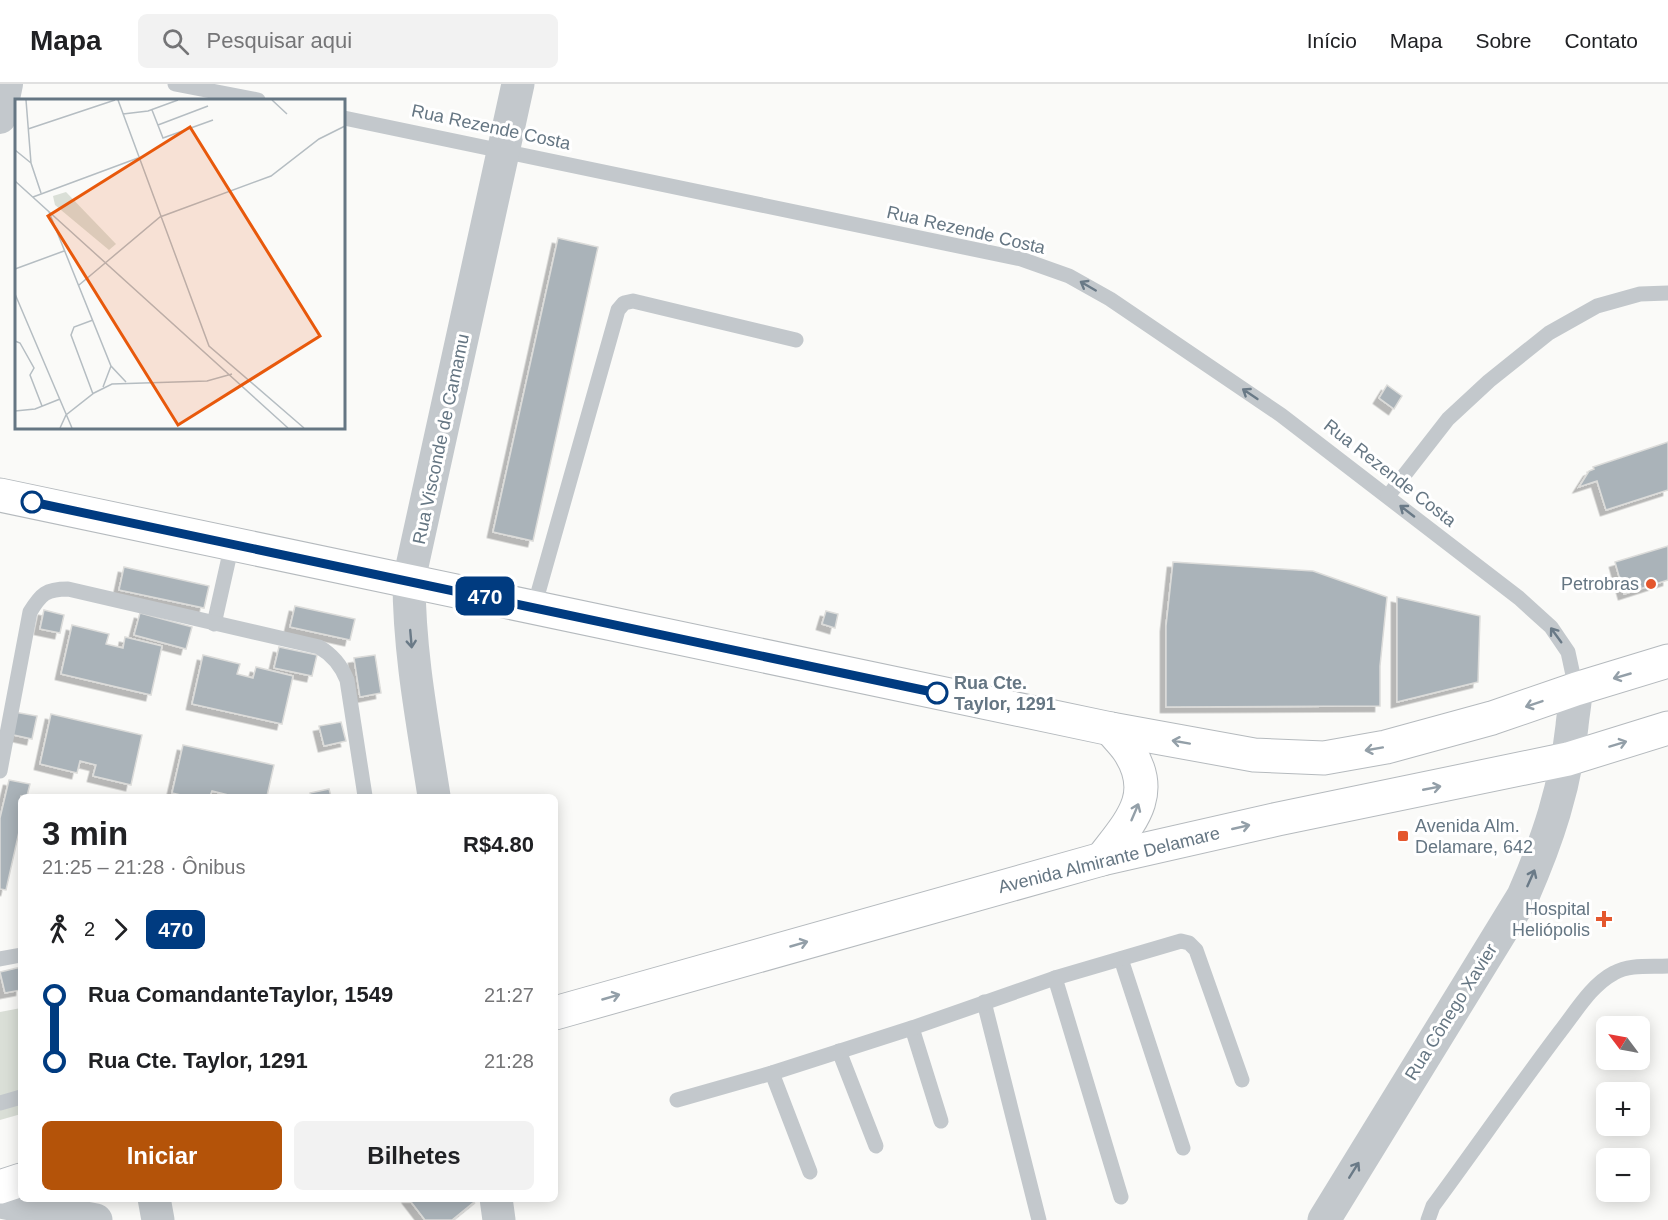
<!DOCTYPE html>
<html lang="pt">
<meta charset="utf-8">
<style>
:root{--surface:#fff;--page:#f2f2f2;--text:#202124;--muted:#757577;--line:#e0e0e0;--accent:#b45309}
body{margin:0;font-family:Arial,sans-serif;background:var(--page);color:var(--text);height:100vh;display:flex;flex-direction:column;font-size:22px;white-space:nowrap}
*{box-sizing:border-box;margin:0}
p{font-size:20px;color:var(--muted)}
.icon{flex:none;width:33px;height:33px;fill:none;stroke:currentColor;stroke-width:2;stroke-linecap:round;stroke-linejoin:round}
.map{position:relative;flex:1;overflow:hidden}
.drawer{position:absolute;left:18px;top:710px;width:540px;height:408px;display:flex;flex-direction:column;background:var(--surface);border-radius:9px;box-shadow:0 3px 15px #0003}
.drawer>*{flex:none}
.badge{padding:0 12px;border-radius:9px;font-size:21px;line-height:39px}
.needle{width:39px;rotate:302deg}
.tools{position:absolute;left:1596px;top:932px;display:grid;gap:12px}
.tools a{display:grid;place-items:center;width:54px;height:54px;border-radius:9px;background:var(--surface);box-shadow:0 3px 15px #0003;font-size:30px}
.map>.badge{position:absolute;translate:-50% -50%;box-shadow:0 0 0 3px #fff}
.legs{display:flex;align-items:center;gap:9px;height:66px;padding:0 24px;font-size:20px}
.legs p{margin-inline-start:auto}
.head{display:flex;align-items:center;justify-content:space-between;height:102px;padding:0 24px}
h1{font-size:33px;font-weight:600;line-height:45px}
.button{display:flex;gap:12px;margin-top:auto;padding:12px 24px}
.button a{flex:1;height:69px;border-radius:9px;background:var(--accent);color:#fff;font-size:24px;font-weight:600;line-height:69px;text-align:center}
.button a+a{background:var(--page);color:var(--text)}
ul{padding:0 24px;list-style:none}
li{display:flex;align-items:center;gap:21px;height:66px;font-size:22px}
li i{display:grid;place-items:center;width:9px;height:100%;margin:0 8px;background:currentColor}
li i::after{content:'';width:15px;height:15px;margin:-8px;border:4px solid;border-radius:50%;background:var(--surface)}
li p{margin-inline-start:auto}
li:first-child i{background:linear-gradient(#0000 50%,currentColor 0)}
li:last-child i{background:linear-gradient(currentColor 50%,#0000 0)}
header{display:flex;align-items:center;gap:36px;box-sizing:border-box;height:84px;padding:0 30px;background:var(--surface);border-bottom:2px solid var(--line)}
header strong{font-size:28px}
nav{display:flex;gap:33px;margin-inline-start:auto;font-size:21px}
.search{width:420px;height:54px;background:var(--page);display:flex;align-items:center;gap:15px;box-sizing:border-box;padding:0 21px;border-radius:9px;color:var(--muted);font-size:22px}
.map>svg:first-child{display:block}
.green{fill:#dadfd7}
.building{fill:#aab3b9;stroke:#dcdcda;stroke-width:1.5;filter:url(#shadow)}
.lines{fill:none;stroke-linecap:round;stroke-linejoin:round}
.primary-casing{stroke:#b5babe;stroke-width:35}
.service{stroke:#c3c8cc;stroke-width:15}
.minor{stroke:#c3c8cc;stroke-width:32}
.tertiary{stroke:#c3c8cc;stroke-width:33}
.primary{stroke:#fff;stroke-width:33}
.oneway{stroke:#6a7a87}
.oneway2{stroke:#939fa8}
.line-1-casing{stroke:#fff;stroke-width:14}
.line-1{stroke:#003b80;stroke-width:9}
.stop-1-dot{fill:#fff;stroke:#003b80;stroke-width:3}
.poi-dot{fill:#e4572e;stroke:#fff;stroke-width:2}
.labels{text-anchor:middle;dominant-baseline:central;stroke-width:6;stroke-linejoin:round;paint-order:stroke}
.street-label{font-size:18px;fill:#657683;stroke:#fff}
.poi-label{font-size:18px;fill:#657683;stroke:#fff;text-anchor:end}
.stop-label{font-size:18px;font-weight:bold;fill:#657683;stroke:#fff;text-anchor:start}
.inset-road{fill:none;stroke:#b5bdc2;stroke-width:1.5}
.view{fill:#e8590c;fill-opacity:0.15;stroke:#e8590c;stroke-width:3}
.inset-edge{fill:none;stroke:#657683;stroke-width:3}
</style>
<header>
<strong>Mapa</strong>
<div class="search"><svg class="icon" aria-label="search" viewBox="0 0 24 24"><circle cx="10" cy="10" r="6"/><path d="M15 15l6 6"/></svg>Pesquisar aqui</div>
<nav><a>Início</a><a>Mapa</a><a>Sobre</a><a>Contato</a></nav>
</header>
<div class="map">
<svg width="1668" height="1136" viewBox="0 0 1668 1136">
<defs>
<filter id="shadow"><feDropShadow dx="-5.5" dy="5.5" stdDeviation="0" flood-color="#0004"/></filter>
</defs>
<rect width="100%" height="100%" fill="#fafaf8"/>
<polygon class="green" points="21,924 21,1030 0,1036 0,928"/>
<g class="building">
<polygon points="558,154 598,163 533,457 493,448"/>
<polygon points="1387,301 1402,312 1394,325 1379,314"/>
<polygon points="1668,358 1668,406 1606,426 1597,397 1579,403 1589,387 1594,385 1593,383"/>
<polygon points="1668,462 1668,496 1624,510 1615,478"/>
<polygon points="1173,478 1313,487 1387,513 1380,582 1380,622 1166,623 1166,542"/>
<polygon points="124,483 209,502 204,524 119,506"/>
<polygon points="1397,513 1480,532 1478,598 1397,618"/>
<polygon points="295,522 355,535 350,556 290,543"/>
<polygon points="44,526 64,531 60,549 40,545"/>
<polygon points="826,527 838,530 835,544 822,540"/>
<polygon points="140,529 192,543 186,565 134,551"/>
<polygon points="72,541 109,550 106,560 123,564 125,553 162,562 151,611 61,590"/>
<polygon points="279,563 317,571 312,592 274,584"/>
<polygon points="203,571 240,580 237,590 253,594 256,583 293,592 282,640 192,620"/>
<polygon points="375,571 381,609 360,613 354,574"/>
<polygon points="14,628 37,632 32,655 9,650"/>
<polygon points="51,630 142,651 131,701 93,692 96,681 80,677 77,689 40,680"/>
<polygon points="341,638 346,657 324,662 319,642"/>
<polygon points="183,661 274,681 267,712 227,712 228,711 212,707 210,712 185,712 172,709"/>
<polygon points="9,696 30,700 27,712 21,712 21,739 6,806 0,805 0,734"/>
<polygon points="329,705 331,712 311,712 310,709"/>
<polygon points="21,883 21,906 5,909 0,888"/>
<polygon points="408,1114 479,1114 452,1136 425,1136"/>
</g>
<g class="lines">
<defs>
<g id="primary">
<polyline points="0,411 1111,645 1254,671 1324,674 1386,663 1492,634 1576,605 1668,577"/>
<path d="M1102,775C1129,739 1158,712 1129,667C1124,659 1116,652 1111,645"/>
<polyline points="555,929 1102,775 1278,735 1568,675 1668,644"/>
<polyline points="0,1103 21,1096"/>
</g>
</defs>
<use href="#primary" class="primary-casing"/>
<g class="service">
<polyline points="175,0 258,16"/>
<polyline points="344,34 1021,175 1069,192 1110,215 1281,331 1519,514 1551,543 1568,568 1576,605"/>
<polyline points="1388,412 1448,335 1489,297 1549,249 1597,222 1640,210 1668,209"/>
<polyline points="534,523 618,226 624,219 633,217 796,256"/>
<polyline points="214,540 232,460"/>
<path d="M0,687L30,528C41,510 46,505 68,505L319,563C333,571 341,581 347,596L365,712"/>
<polyline points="0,875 21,871"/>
<polyline points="1121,875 1183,1064"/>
<polyline points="1055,894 1121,1113"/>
<polyline points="984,918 1039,1136"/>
<polyline points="912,944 941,1037"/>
<polyline points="839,967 876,1062"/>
<polyline points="772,989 810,1088"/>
<polyline points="677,1016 772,989 912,944 1055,894 1181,857 1189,859 1196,866 1242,996"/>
<polyline points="0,1019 21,1013"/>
<path d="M1428,1136L1433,1122C1475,1065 1516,1006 1559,949C1575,929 1591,901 1614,889C1630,880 1650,883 1668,882"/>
</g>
<polyline class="minor" points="0,34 7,0"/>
<g class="tertiary">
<path d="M434,712C423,641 409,569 409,496L518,0"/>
<polyline points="154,1114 158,1136"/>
<polyline points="496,1114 499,1136"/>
<polyline points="0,1118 96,1136"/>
<path d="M1324,1136L1523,812C1548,755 1565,704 1572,642C1573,630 1576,617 1576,605"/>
</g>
<use href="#primary" class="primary"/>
</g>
<defs><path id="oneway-shaft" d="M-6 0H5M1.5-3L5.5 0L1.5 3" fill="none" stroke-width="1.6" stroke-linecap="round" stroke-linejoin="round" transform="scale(1.5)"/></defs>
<g class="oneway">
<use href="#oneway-shaft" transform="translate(1088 202) rotate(-150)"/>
<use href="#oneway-shaft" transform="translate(1250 310) rotate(-146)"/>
<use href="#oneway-shaft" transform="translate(1407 427) rotate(-142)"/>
<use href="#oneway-shaft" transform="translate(1556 551) rotate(-126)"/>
<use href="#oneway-shaft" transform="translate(411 555) rotate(85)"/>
<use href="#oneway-shaft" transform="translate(1531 794) rotate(-66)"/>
<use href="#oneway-shaft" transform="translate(1354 1086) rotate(-58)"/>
</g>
<g class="oneway2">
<use href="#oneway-shaft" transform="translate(1622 592) rotate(164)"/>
<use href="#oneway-shaft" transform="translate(1534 620) rotate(161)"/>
<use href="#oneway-shaft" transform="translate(1181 658) rotate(-170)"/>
<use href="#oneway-shaft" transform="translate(1618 660) rotate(-17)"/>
<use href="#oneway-shaft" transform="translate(1374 665) rotate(170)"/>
<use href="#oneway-shaft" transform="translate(1432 704) rotate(-11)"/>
<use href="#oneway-shaft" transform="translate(1135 728) rotate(-67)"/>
<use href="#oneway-shaft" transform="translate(1241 743) rotate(-13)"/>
<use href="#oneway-shaft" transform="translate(799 860) rotate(-16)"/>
<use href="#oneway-shaft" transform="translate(611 913) rotate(-16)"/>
</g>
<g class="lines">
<defs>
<polyline id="line-1" points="32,418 937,609"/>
</defs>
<use href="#line-1" class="line-1-casing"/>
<use href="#line-1" class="line-1"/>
</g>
<g class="stop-1-dot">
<circle cx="32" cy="418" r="10"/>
<circle cx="937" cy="609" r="10"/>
</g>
<g class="poi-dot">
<circle cx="1651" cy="500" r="6"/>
<rect x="1397" y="746" width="12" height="12" rx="3"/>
<path d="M1601 826h6v6h6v6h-6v6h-6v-6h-6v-6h6z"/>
</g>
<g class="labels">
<g class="street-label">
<text transform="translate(491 43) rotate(12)">Rua Rezende Costa</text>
<text transform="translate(966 146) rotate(13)">Rua Rezende Costa</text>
<text transform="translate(441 355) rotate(-78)">Rua Visconde de Camamu</text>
<text transform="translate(1390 389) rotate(38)">Rua Rezende Costa</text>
<text transform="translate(1109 776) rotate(-14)">Avenida Almirante Delamare</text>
<text transform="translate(1451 928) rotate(-58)">Rua Cônego Xavier</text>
</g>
<g class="poi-label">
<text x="1639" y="500">Petrobras</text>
<text x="1415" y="742" text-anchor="start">Avenida Alm.<tspan x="1415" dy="21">Delamare, 642</tspan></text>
<text x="1590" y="825">Hospital<tspan x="1590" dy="21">Heliópolis</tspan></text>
</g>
<g class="stop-label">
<text x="954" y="599">Rua Cte.<tspan x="954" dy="21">Taylor, 1291</tspan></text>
</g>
</g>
<g transform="translate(15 15)">
<rect width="330" height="330" fill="#fafaf8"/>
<path d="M51,93L101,145L94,151L40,106L38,97Z" fill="#dadfd7"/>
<path class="inset-road" d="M11,1L16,64L26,94M103,1L194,247L289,329M257,1L272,15M137,11L148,39L198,21M108,15L133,12L163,1M143,26L193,7M13,30L100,1M0,51L16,64M0,82L273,329M18,98L123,59M34,113L96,267L111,283M0,170L49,152M64,186L145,118L256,77L304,40L330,27M0,195L57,329M0,242L5,244L19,269L15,276L27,307M88,288L96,267M78,295L56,236L59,228L78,221M0,312L20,310L45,300M45,329L51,316L79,294L97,285L192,282L217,275"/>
<path class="view" d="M175,28L305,237L163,326L33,117Z"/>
<rect width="330" height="330" class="inset-edge"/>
</g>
</svg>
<div class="tools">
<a><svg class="needle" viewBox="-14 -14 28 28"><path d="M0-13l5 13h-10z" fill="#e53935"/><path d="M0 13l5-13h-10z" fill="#757577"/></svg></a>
<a>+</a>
<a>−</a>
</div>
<b class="badge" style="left:485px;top:512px;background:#003b80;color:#fff">470</b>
<section class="drawer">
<div class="head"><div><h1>3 min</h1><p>21:25 – 21:28 · Ônibus</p></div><b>R$4.80</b></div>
<div class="legs"><svg class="icon" aria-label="walk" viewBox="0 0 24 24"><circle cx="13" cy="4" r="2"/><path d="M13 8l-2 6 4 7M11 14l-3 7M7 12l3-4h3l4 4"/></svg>2<svg class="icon" aria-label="forward" viewBox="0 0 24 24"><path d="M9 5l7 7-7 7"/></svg><b class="badge" style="background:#003b80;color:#fff">470</b></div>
<ul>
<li><i style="color:#003b80"></i><b>Rua ComandanteTaylor, 1549</b><p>21:27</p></li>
<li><i style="color:#003b80"></i><b>Rua Cte. Taylor, 1291</b><p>21:28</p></li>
</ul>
<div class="button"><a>Iniciar</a><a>Bilhetes</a></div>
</section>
</div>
